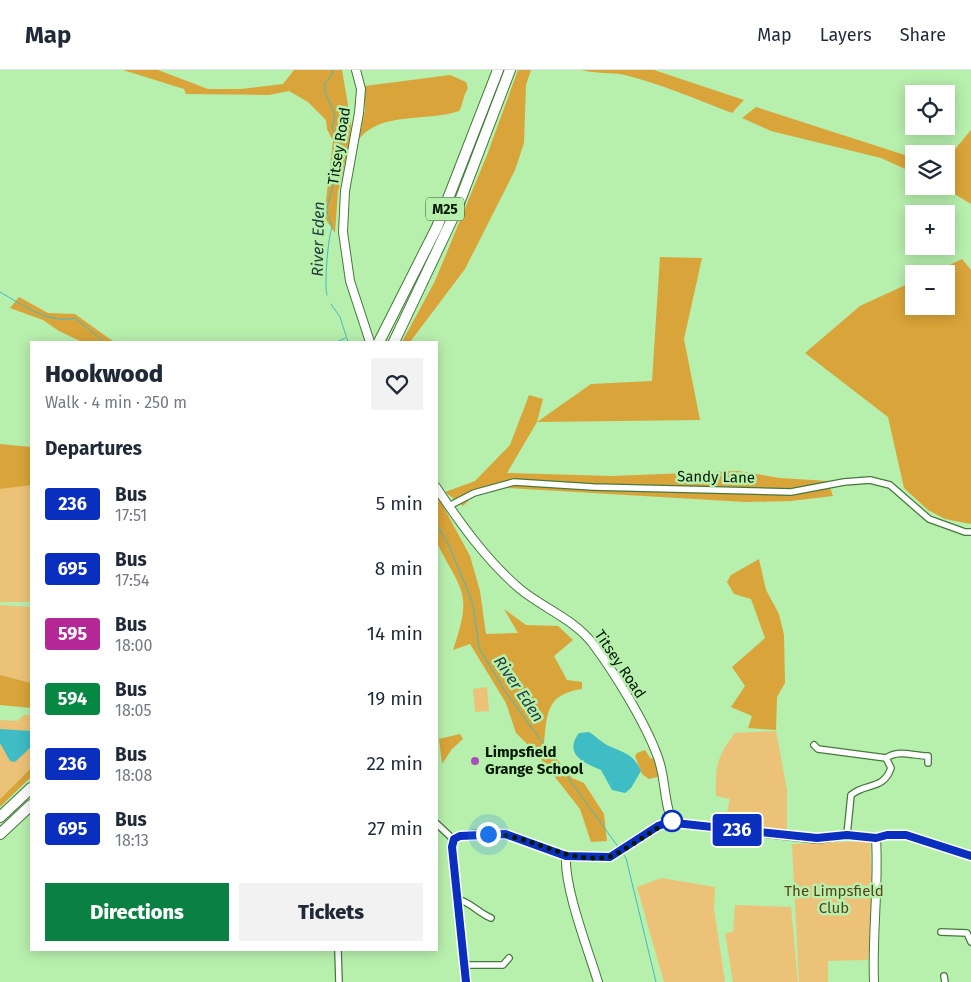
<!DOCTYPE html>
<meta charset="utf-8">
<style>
:root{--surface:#fff;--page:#f2f2f3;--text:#1f2937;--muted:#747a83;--line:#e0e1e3;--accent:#0b8043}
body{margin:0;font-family:"Fira Sans",sans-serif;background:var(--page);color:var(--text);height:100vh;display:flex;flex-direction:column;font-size:19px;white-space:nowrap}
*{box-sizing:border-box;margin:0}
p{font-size:16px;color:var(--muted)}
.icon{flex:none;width:28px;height:28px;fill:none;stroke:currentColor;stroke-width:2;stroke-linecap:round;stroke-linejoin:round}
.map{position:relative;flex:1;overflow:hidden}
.panel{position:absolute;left:30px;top:271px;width:408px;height:610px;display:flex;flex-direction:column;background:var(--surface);border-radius:0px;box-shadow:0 2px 12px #0003}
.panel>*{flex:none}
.badge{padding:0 10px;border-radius:4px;font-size:18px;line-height:32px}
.buttons{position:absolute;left:905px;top:15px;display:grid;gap:10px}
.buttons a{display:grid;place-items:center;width:50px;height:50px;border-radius:0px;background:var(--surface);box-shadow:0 2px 12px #0003;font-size:25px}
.you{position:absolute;width:25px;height:25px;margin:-12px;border:4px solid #fff;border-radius:50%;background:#1a73e8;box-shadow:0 0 0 8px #1a73e833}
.map>.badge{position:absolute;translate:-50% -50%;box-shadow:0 0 0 2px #fff}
h2{padding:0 15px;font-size:19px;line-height:45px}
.round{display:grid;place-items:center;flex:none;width:52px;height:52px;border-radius:0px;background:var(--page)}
.headline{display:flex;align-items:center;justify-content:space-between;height:85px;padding:0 15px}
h1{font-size:24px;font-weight:800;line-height:38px}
.cta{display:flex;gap:10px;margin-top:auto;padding:10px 15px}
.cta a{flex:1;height:58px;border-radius:0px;background:var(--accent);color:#fff;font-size:20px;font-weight:800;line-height:58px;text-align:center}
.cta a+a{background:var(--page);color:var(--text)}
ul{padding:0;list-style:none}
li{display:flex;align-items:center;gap:15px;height:65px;padding:0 15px}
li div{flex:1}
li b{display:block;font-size:19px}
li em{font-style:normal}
li .badge{min-width:55px;font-weight:700;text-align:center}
header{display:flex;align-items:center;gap:30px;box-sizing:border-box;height:70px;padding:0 25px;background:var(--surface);border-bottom:1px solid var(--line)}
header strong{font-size:24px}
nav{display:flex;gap:28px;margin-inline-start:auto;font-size:18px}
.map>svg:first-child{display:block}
.green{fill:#ecc278}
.forest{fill:#d9a439}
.water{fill:#3fbcc4}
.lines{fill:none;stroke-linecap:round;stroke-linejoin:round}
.stream{stroke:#3fbcc4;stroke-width:1}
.street-casing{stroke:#46793d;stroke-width:8}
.secondary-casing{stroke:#46793d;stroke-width:10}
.highway-casing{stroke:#46793d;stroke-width:12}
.street{stroke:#fff;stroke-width:5.5}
.secondary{stroke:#fff;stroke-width:8}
.highway{stroke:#fff;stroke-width:10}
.line-casing{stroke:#fff;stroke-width:11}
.line{stroke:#0a2ebe;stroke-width:8}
.walk{stroke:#041902;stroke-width:5;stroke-dasharray:0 9}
.poi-dot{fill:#a84eba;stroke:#b7efad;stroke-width:2}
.stop-dot{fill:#fff;stroke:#0a2ebe;stroke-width:2.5}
.labels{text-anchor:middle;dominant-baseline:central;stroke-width:5;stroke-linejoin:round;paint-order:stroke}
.shield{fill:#b7efad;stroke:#3a5935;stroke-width:1}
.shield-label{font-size:14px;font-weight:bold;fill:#041902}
.street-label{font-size:15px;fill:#041902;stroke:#b7efad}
.poi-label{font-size:15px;font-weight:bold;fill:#041902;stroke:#b7efad;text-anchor:start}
.park-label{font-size:15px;fill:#594218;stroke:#b7efad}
.water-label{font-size:16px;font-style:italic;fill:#243e40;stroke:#b7efad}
</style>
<header>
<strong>Map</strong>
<nav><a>Map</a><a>Layers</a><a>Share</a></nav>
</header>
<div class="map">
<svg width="971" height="912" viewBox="0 0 971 912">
<rect width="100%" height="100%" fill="#b7efad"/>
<g class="green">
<polygon points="31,414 31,532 0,532 0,419"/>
<polygon points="0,535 31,537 31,613 0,605"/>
<polygon points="487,617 489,641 475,642 473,619"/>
<polygon points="24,645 31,645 31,698 0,729 0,650 17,651"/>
<path d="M776,661L787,720V760L725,751L730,729L716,726C715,696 717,686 735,663Z"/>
<polygon points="870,771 873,836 868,890 828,891 828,912 799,912 792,774"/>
<polygon points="661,808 715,817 714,839 725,912 664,912 637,817"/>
<polygon points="735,835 791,837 798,912 733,912 725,863 733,862"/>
</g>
<g class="forest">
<polygon points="123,0 158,0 208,19 241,19 283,14 294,0 342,0 351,53 350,71 338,122 335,163 324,147 333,71 327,59 326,50 308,32 289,21 269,25 186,24 184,19"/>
<polygon points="518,0 531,0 526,15 524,73 515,100 465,199 410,272 402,272 435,211 487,85"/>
<path d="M582,0H654L744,30L732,43C696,29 661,14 625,5C611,2 596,4 582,0Z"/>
<path d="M450,5L466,12L468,18C462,28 463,36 459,41C428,52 381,41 359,69L365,40V16Z"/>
<polygon points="756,37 914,88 914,103 881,88 771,61 742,48"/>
<polygon points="971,60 971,134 941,116 946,116 946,90"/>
<polygon points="660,187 702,188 684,269 700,350 537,352 591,314 652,311"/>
<polygon points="962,189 971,200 971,454 945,449 928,440 904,418 888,347 805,283 860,236 914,211 914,236 946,236 946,204 931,204"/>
<polygon points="19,227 48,243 75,244 114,272 82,272 59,261 43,250 10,238"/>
<polygon points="529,325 543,329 537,352 507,403 612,406 738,401 780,408 828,411 833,426 791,431 745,432 506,418 475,424 463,436 445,422 475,411 510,375"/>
<polygon points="0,374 31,377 31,415 0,419"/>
<path d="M436,423L470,486L480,521L486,564L518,563L504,539L526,555L558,556L573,570L554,586L567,610L582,612V619C547,624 547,642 544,673L572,708L584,713L604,744L607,771L591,772L580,739L537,684L516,663L506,633L470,574L453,580C473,521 462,523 437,473C433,466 436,434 436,423Z"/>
<polygon points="759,489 766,520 779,544 784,565 785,613 777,627 776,660 748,658 752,646 731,637 745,616 732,597 765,568 751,529 734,524 727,512 731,505"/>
<polygon points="0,605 31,613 31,638 0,635"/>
<polygon points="460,664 463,669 452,679 442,694 439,669"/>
<polygon points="645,680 651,689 656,686 661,706 649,709 642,704 635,686 637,683"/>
<polygon points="31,698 31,707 0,737 0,729"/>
</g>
<g class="water">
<polygon points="0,659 31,661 31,677 15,692 10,691 0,673"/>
<path d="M589,662C596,666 602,673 609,676C624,683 634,684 641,701L631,718L625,723L612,720L601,700C584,693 563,684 579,663Z"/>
</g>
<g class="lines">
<g class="stream">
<path d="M0,222C23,235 47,254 75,248L104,272"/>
<path d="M327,225C324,218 328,169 331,161C334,152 326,146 327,139C331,119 348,74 332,58L335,45L325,22V13L332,5L333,0"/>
<polyline points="331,234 340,247 348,272"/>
<polyline points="337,272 345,268"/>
<polyline points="436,454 449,475 473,534 479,578 505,621 619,778"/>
<polyline points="623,784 626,788 656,912"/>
</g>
<defs>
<g id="street">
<polyline points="449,436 474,423 514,412 593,417 791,422 844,412 870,410 890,415 929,449 965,462 971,462"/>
<path d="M814,675L818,679L886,688L891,698C883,721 866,712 851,725L847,765"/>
<path d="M886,688C899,679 913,686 928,686V693"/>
<polyline points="436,753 453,769"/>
<polyline points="453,769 452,777 466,912"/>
<path d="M453,769C487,753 534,773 566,786"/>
<path d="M458,829C473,834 477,842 491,848"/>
<polyline points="941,862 967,863 971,872"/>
<polyline points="338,880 339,912"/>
<polyline points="466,895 503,895 509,888"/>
<polyline points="944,906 945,912"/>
</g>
<g id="secondary">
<polyline points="356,0 361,19 359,43 345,121 343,162 350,211 370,272"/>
<path d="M436,417C460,453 487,491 520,519C543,538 574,549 593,574C614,602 645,652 657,685C666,706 663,730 672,751"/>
<polyline points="672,751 675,753 817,769 847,765 876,768 887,765 906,765 971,786"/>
<path d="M598,912C588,879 564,818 566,786L610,787L658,756L672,751"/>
<path d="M874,912C872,864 879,816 876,768"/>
</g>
<g id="highway">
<polyline points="379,272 437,157 498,0"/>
<polyline points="394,272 456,141 510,0"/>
<polyline points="0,747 31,718"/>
<polyline points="0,764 31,735"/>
</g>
</defs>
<use href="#street" class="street-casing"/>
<use href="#secondary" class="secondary-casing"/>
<use href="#highway" class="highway-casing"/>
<use href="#street" class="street"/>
<use href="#secondary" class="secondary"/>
<use href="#highway" class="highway"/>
</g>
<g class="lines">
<defs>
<polyline id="line" points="466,912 452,777 454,769 460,766 505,764 566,786 610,787 658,756 672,751 675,753 817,768 847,765 876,768 887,765 906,765 971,786"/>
</defs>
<use href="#line" class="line-casing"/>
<use href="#line" class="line"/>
<path class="walk" d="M488,764C533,764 563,794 608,787C621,785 654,757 672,751"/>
</g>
<circle class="poi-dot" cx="475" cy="691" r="5"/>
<circle class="stop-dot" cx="672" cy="751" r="10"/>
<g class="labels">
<rect class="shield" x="426" y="127.5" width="38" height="23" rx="4"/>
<g class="shield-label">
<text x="445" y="139">M25</text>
</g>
<g class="street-label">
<text transform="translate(339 76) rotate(-81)">Titsey Road</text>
<text transform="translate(716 407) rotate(1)">Sandy Lane</text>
<text transform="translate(620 594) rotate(56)">Titsey Road</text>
</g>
<g class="poi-label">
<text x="485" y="682">Limpsfield<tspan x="485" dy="17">Grange School</tspan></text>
</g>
<g class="park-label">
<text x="834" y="821">The Limpsfield<tspan x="834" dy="17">Club</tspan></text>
</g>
<g class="water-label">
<text transform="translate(318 169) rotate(-89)">River Eden</text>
<text transform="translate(519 619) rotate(56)">River Eden</text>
</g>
</g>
</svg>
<div class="buttons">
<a><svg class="icon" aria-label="locate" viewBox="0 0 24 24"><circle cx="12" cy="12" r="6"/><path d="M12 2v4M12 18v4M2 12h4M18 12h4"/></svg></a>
<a><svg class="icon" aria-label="layers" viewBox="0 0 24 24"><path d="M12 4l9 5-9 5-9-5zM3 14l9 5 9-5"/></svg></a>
<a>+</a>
<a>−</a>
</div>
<div class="you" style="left:488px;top:764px"></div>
<b class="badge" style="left:737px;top:760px;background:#0a2ebe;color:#fff">236</b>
<section class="panel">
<div class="headline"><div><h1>Hookwood</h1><p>Walk · 4 min · 250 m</p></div><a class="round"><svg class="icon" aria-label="heart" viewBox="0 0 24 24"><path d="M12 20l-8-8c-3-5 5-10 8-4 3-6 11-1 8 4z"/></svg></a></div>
<h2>Departures</h2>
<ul>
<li><span class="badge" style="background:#0a2ebe;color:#fff">236</span><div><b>Bus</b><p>17:51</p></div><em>5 min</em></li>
<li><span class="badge" style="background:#0a2ebe;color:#fff">695</span><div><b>Bus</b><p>17:54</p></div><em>8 min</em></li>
<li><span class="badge" style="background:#b32895;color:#fff">595</span><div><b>Bus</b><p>18:00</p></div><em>14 min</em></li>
<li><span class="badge" style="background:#068843;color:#fff">594</span><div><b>Bus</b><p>18:05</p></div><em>19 min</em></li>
<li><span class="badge" style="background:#0a2ebe;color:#fff">236</span><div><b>Bus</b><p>18:08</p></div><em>22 min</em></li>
<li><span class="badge" style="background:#0a2ebe;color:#fff">695</span><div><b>Bus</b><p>18:13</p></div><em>27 min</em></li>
</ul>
<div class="cta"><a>Directions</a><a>Tickets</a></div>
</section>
</div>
